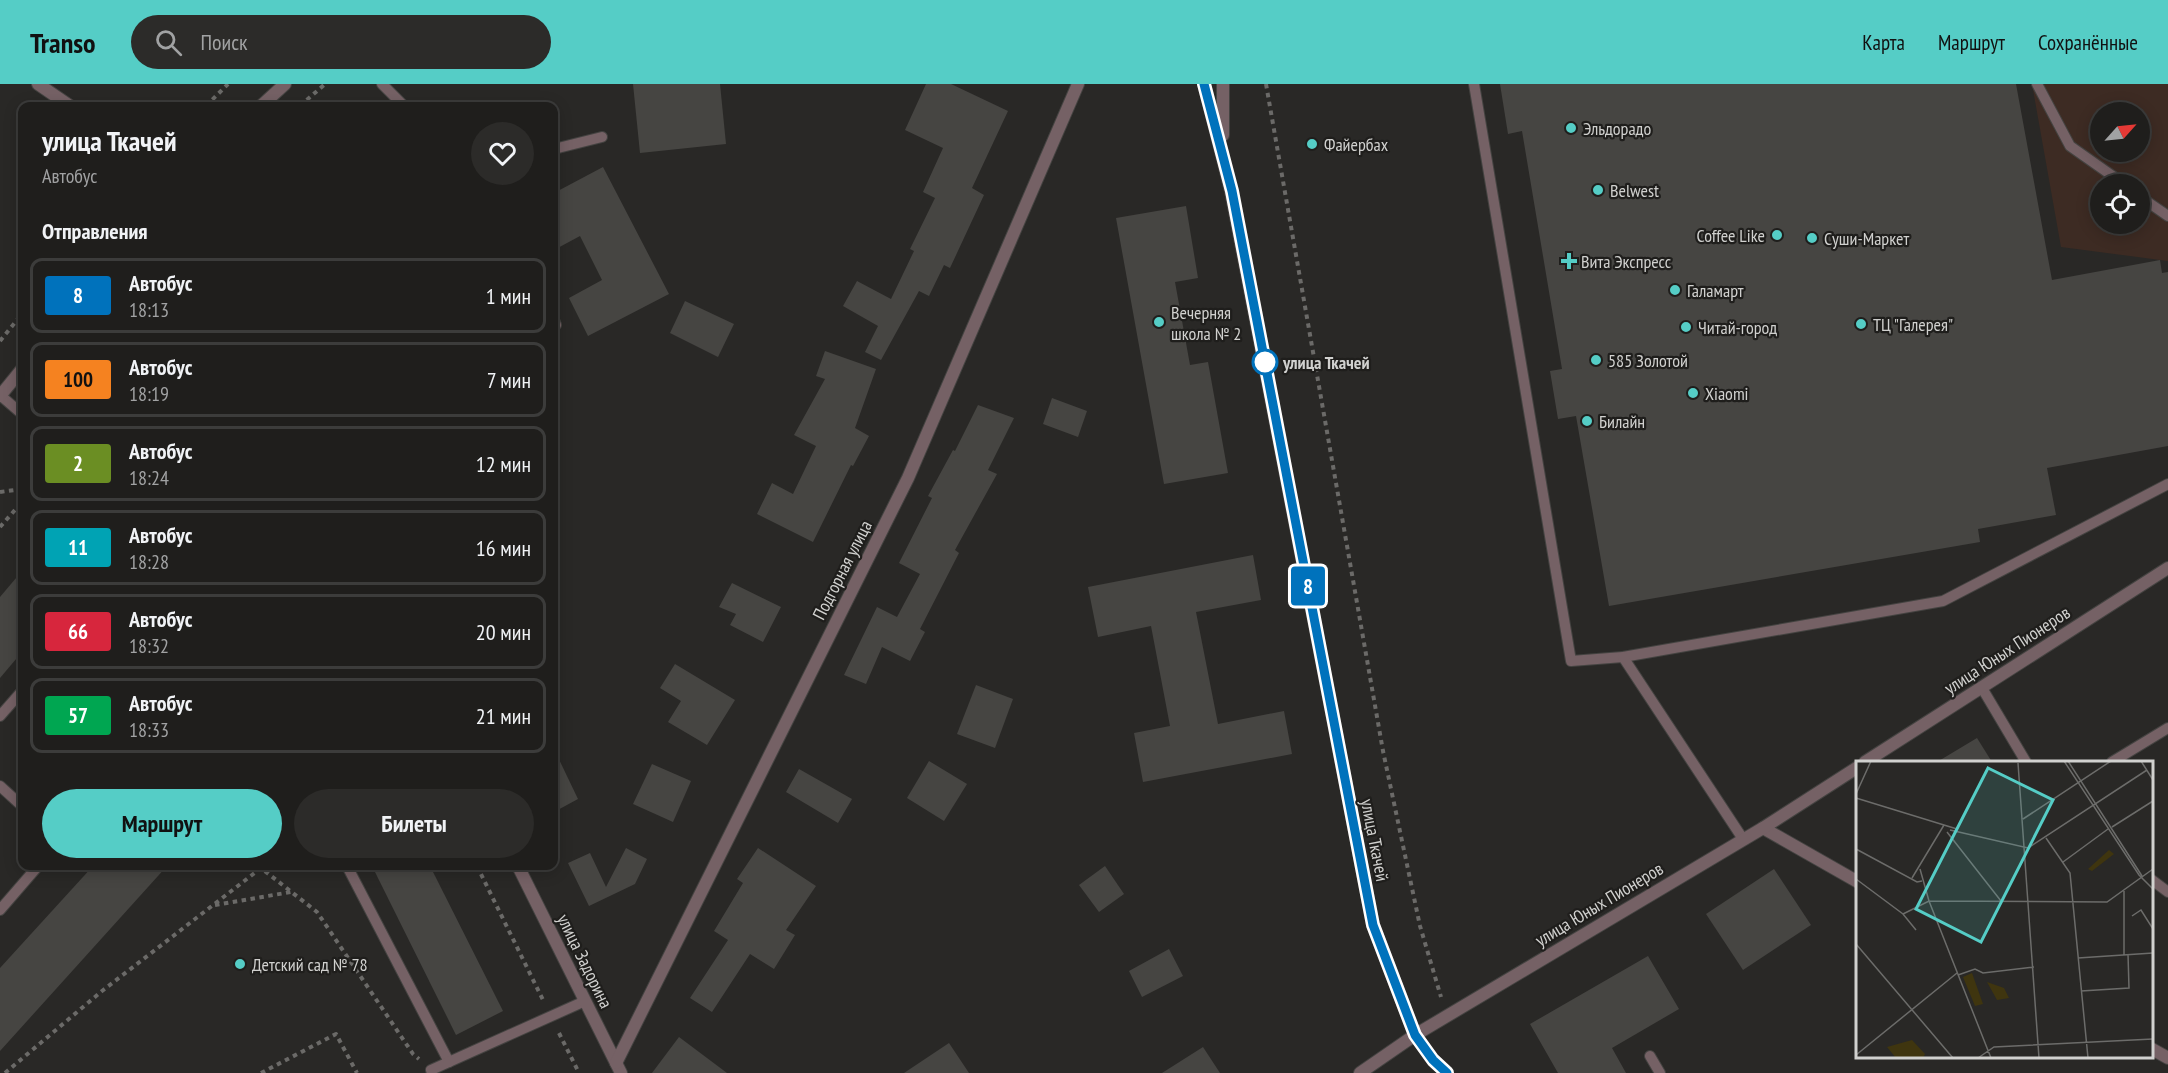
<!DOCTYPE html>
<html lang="ru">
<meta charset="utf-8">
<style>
:root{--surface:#1f1e1c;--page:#2c2b29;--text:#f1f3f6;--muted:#a1a2a3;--line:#3c3c3b;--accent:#55cdc6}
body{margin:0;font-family:"PT Sans Narrow",sans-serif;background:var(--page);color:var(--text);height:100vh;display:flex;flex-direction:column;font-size:22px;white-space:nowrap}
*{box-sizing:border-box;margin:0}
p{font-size:20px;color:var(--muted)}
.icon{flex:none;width:33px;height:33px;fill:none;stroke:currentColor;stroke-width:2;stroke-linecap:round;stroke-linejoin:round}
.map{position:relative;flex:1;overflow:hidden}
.drawer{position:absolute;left:18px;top:18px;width:540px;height:768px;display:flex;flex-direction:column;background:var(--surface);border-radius:12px;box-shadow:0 3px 15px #0003,0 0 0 2px var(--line)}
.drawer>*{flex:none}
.badge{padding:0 12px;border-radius:4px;font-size:21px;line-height:39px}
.needle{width:39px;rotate:63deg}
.controls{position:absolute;left:2090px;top:18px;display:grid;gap:12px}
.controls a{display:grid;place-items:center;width:60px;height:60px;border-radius:50%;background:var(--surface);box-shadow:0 3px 15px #0003,0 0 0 2px var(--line);font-size:30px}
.map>.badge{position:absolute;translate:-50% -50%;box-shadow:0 0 0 3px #fff}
h2{padding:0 24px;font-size:22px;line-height:54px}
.round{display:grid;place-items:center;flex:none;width:63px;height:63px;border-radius:32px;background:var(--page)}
.headline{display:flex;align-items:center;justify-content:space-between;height:102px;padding:0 24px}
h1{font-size:28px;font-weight:700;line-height:45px}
.button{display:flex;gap:12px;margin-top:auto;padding:12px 24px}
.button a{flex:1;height:69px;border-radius:36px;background:var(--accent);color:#111;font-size:24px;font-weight:700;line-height:69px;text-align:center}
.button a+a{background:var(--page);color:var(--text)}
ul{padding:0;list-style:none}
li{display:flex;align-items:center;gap:18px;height:75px;margin:0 12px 9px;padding:0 12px;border:3px solid var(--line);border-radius:12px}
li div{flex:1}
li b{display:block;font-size:22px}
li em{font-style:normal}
li .badge{min-width:66px;font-weight:700;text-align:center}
header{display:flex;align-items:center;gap:36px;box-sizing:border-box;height:84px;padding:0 30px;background:var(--accent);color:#111}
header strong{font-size:28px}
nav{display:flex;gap:33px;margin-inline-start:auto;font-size:21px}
.search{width:420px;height:54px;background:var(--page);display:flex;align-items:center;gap:15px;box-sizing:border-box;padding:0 21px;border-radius:33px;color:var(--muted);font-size:22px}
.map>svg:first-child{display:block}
.industrial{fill:#3d2b23;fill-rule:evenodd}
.building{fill:#464542}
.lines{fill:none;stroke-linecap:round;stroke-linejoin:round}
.service-casing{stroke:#444341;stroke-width:12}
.minor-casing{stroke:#444341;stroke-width:14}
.tertiary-casing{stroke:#444341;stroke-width:14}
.path{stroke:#6b6a68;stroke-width:4;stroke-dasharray:4.5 4.5;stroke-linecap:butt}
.service{stroke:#756165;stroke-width:10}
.minor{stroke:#756165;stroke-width:12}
.tertiary{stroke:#756165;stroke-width:12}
.line-casing{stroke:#fff;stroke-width:14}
.line{stroke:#0072bc;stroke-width:9}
.poi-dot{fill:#55cdc6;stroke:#1f1e1c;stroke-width:2}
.stop-dot{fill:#fff;stroke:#0072bc;stroke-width:3}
.labels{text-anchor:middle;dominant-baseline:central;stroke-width:4.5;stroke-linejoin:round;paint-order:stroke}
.poi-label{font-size:18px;fill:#d1d1cf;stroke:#1f1e1c;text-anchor:start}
.stop-label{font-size:18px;font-weight:bold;fill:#d1d1cf;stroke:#1f1e1c;text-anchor:start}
.street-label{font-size:18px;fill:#d1d1cf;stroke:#1f1e1c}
.inset-road{fill:none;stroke:#6c6c6a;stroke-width:1.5}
.view{fill:#55cdc6;fill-opacity:0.15;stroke:#55cdc6;stroke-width:3}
.inset-edge{fill:none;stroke:#d1d1cf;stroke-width:3}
</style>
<header>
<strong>Transo</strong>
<div class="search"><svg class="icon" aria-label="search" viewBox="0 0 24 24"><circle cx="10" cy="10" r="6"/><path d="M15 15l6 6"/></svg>Поиск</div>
<nav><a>Карта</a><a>Маршрут</a><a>Сохранённые</a></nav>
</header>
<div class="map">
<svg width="2168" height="989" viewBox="0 0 2168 989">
<rect width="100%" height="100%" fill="#292826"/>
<path class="industrial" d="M2032,0H2168V177L2061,163ZM2100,28H2139V68H2100ZM2100,100H2139V140H2100Z"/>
<g class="building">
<polygon points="633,0 720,0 726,60 640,69"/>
<polygon points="926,0 951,0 1008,27 972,104 984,111 950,184 944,181 929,212 919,207 881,276 865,268 878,242 843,222 857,197 891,215 914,167 910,165 935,114 923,108 943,64 905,46"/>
<polygon points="1500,0 2016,0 2052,196 2160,176 2162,189 2168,188 2168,362 2047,384 2056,431 1978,445 1980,458 1609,522 1576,332 1558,335 1550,287 1562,285 1522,47 1508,50"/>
<polygon points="603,83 669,210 588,252 569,214 602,196 580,152 554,166 554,109"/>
<polygon points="1186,122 1198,194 1175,198 1190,281 1208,278 1228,389 1164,400 1116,134"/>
<polygon points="685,217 734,240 718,273 670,249"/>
<polygon points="825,267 876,285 855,344 869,352 853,382 851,381 813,458 757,430 772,399 793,410 816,362 794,351 825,295 816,292"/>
<polygon points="1052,314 1087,327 1078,353 1043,340"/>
<polygon points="978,321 1014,334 988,386 997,390 955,466 959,469 920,545 925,548 910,577 882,563 866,600 844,591 877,523 897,533 920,490 899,479 932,414 928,412 953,366 955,367"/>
<polygon points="1253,471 1261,516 1196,528 1218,640 1284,627 1292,670 1143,698 1134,649 1170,642 1151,542 1098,553 1088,503"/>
<polygon points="22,487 22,568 0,594 0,513"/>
<polygon points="732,499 781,523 763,558 730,541 736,530 719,523"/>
<polygon points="675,580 735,616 707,661 668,638 681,617 660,604"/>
<polygon points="976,601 1013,615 995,664 957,650"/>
<polygon points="1977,654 1992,678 1937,678"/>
<polygon points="554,665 578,715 554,728"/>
<polygon points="929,677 967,700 944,737 907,714"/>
<polygon points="652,680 691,697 673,738 633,720"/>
<polygon points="799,685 852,715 838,739 786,708"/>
<polygon points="626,764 647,775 635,800 589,822 568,779 590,769 606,803"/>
<polygon points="758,764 816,802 786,846 795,851 774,885 750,870 712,928 690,914 728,856 714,847 743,799 737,795"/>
<polygon points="93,782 167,782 0,967 0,884"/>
<polygon points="372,782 430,782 503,927 456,951"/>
<polygon points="1105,782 1124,810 1099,828 1079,801"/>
<polygon points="1774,785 1811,841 1743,886 1706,830"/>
<polygon points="1169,865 1183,892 1142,913 1129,887"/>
<polygon points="1648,872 1679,925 1612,964 1626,989 1558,989 1530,940"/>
<polygon points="679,953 727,989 652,989"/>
<polygon points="949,959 969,989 904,989"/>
<polygon points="1203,963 1220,989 1162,989"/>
</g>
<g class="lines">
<defs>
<g id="service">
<polyline points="382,0 404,22"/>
<polyline points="1474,0 1571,577 1623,573 1943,517 2168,400"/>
<polyline points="2037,0 2070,62 2124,100"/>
<polyline points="554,65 602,53"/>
<polyline points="2139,112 2168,132"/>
<polyline points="554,236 556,241"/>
<polyline points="0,311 22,330"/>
<polyline points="1623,573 1743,755"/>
<polyline points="1982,604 2026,678"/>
<polyline points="0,632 22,607"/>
<polyline points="2112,678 2168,644"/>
<polyline points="0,702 22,722"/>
<polyline points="347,782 449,978"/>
<polyline points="2152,796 2168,808"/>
<polyline points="0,826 38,782"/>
<polyline points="1650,972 1660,989"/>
<polyline points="432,989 431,986 585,917"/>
</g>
<g id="minor">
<polyline points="38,0 70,22"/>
<polyline points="1865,678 2168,484"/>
<polyline points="1763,744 1858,798"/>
<polyline points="518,782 621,989"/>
<polyline points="2152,965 2168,974"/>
<polyline points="616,979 908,394 1078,0"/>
<polyline points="1360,989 1415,951 1763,744 1858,683"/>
</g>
<g id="tertiary">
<polyline points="1204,0 1231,107 1373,841 1415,951 1433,976 1447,989"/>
<polyline points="261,22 285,0"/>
<polyline points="1223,51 1223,0"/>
<polyline points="0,312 22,285"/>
</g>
</defs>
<use href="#service" class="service-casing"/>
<use href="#minor" class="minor-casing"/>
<use href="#tertiary" class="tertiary-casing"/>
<g class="path">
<polyline points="1266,0 1383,667 1420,842 1441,913"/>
<polyline points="206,22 228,0"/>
<polyline points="300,22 325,0"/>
<polyline points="0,257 22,230"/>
<polyline points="0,408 22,405"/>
<polyline points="0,443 22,418"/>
<polyline points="258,782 261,784 266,782"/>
<polyline points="477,782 543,916"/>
<polyline points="215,821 291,808"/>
<polyline points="559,949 579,989"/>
<polyline points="5,989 102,907 261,784 317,828 413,970 419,975"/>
<polyline points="261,989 336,950 357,989"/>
</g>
<use href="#service" class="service"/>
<use href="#minor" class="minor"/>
<use href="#tertiary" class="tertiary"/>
</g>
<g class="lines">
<defs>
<polyline id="line" points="1204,0 1232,107 1373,841 1415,951 1433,976 1447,989"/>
</defs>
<use href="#line" class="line-casing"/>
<use href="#line" class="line"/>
</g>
<g class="poi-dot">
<circle cx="1571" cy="44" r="6"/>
<circle cx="1312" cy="60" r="6"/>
<circle cx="1598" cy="106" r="6"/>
<circle cx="1777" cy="151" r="6"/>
<circle cx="1812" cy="154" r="6"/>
<path d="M1566 168h6v6h6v6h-6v6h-6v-6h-6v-6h6z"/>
<circle cx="1675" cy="206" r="6"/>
<circle cx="1159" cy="238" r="6"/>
<circle cx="1861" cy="240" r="6"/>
<circle cx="1686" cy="243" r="6"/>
<circle cx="1596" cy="276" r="6"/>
<circle cx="1693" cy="309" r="6"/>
<circle cx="1587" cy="337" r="6"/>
<circle cx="240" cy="880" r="6"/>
</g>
<circle class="stop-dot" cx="1265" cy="278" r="12"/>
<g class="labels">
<g class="poi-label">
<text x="1583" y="44">Эльдорадо</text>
<text x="1324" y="60">Файербах</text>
<text x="1610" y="106">Belwest</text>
<text x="1765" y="151" text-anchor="end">Coffee Like</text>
<text x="1824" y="154">Суши-Маркет</text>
<text x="1581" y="177">Вита Экспресс</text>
<text x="1687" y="206">Галамарт</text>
<text x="1171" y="228">Вечерняя<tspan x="1171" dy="21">школа № 2</tspan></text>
<text x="1873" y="240">ТЦ "Галерея"</text>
<text x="1698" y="243">Читай-город</text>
<text x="1608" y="276">585 Золотой</text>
<text x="1705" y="309">Xiaomi</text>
<text x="1599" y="337">Билайн</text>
<text x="252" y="880">Детский сад № 78</text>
</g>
<g class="stop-label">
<text x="1283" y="278">улица Ткачей</text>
</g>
<g class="street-label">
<text transform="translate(842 486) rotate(-63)">Подгорная улица</text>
<text transform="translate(2007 566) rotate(-33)">улица Юных Пионеров</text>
<text transform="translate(1375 756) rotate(79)">улица Ткачей</text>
<text transform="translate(1599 820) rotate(-31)">улица Юных Пионеров</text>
<text transform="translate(585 877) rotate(64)">улица Задорина</text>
</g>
</g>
<g transform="translate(1856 677)">
<rect width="297" height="297" fill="#292826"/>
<path d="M253,89L258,93L236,110L232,108ZM116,212L127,243L119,245L107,216ZM131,221L148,227L153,237L141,239ZM56,279L69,293L67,297H40L31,286Z" fill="#3f350f"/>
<path class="inset-road" d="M208,0L283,114L297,128M212,0L286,115M285,0L297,19M162,2L183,297M0,33L15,0M0,37L101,68M167,58L255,0M256,66L297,40M94,69L172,87L291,9M91,71L145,140M190,77L214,112L232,297M0,88L61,121L66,120M207,101L252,68M64,108L73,140L135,297M56,117L88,64M0,118L47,153L60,169M268,130V194M47,153L73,140L251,141L297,108M276,155L285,149L297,168M0,183L97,297M222,197L297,192M102,214L119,208L127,212L178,206M225,230L273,227L272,193M0,294L101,212M122,297L138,286L297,278"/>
<path class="view" d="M132,7L197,39L125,181L60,148Z"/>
<rect width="297" height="297" class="inset-edge"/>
</g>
</svg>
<div class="controls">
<a><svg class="needle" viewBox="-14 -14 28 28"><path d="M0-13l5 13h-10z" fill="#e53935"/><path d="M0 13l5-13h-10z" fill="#a1a2a3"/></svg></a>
<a><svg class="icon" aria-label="locate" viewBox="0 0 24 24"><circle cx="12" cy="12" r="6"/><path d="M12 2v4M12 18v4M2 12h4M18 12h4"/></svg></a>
</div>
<b class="badge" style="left:1308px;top:502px;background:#0072bc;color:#fff">8</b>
<section class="drawer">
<div class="headline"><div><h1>улица Ткачей</h1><p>Автобус</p></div><a class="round"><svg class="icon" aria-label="heart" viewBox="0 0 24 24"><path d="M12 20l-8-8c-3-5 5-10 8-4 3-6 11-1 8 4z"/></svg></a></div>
<h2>Отправления</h2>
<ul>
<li><span class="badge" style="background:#0072bc;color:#fff">8</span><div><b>Автобус</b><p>18:13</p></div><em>1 мин</em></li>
<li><span class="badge" style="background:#f58220;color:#111">100</span><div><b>Автобус</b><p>18:19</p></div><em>7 мин</em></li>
<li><span class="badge" style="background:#6b8e23;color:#fff">2</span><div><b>Автобус</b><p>18:24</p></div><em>12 мин</em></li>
<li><span class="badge" style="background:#00a3b4;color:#fff">11</span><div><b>Автобус</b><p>18:28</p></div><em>16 мин</em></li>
<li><span class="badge" style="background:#d7263d;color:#fff">66</span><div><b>Автобус</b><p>18:32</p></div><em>20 мин</em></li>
<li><span class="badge" style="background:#00a651;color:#fff">57</span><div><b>Автобус</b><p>18:33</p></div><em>21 мин</em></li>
</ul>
<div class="button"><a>Маршрут</a><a>Билеты</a></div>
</section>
</div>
